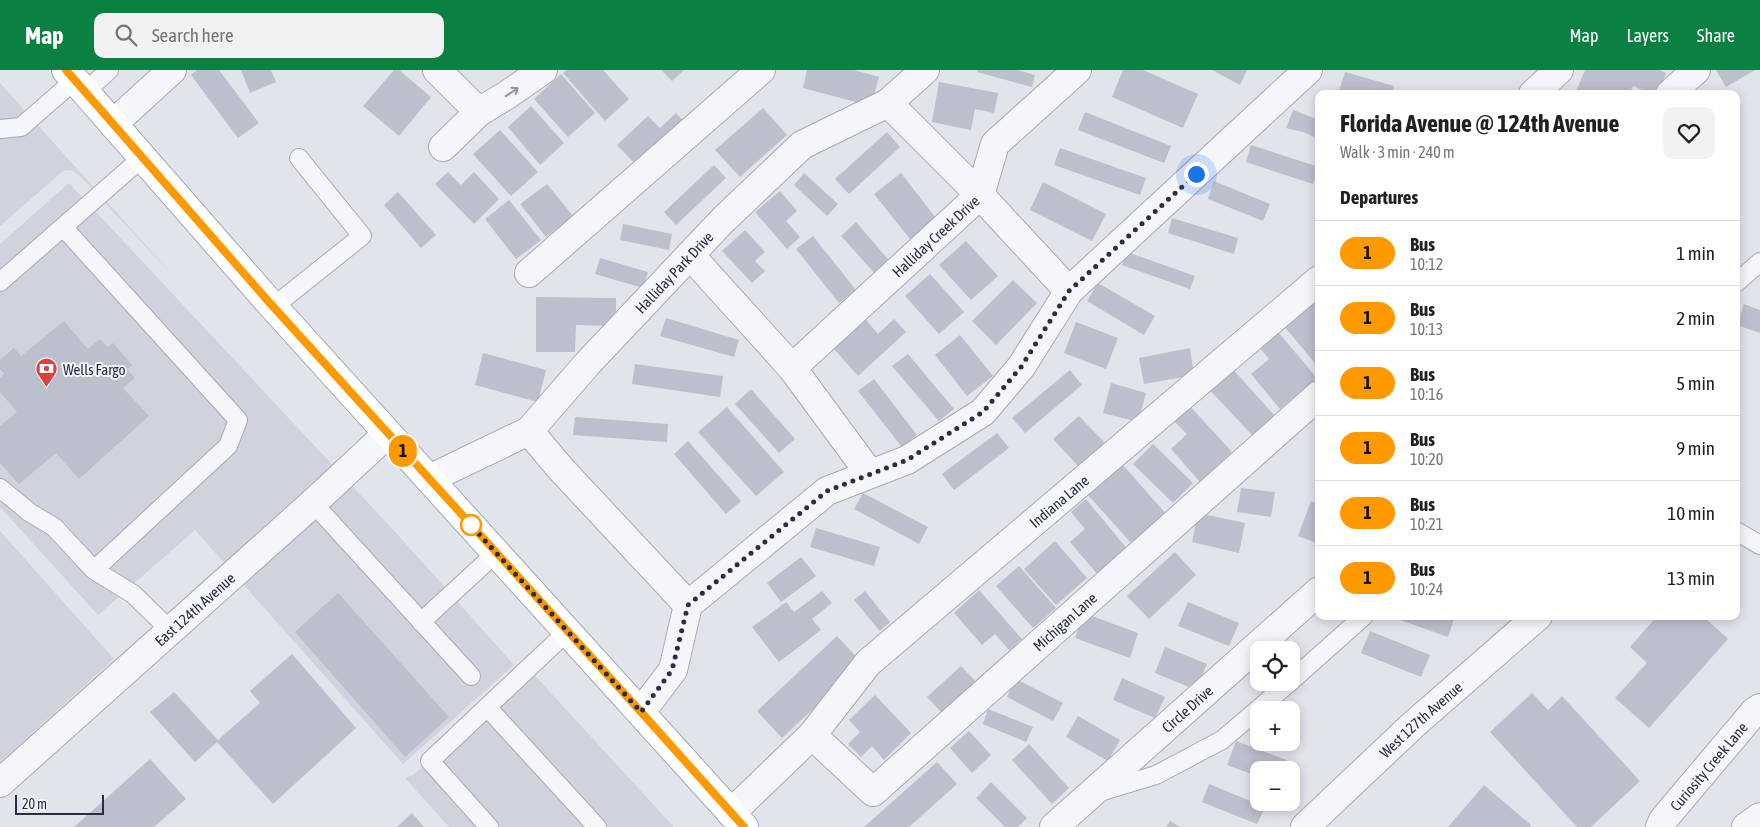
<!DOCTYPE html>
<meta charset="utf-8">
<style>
:root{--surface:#fff;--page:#f2f2f2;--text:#202124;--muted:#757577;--line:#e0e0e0;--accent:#0b8043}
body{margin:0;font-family:"Asap Condensed",sans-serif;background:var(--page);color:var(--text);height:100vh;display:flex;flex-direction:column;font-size:19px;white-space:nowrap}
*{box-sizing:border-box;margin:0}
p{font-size:16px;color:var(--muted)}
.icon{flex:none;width:28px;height:28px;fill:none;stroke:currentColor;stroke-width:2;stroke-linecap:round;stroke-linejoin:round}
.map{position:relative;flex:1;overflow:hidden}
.panel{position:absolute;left:1315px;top:20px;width:425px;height:530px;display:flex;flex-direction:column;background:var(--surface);border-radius:10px;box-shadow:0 2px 12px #0003}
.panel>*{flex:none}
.badge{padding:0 10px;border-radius:16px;font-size:18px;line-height:32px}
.fabs{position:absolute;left:1250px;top:571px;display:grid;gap:10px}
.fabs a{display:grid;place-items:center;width:50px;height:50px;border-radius:10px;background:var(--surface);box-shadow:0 2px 12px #0003;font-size:25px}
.scale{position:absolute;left:15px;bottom:12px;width:89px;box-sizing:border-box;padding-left:5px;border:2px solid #282e45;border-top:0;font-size:14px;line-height:18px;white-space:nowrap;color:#282e45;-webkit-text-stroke:4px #f2f4f9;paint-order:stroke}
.you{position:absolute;width:25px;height:25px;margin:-12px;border:4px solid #fff;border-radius:50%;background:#1a73e8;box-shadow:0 0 0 8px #1a73e833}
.map>.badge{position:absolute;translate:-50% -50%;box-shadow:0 0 0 2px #fff}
h2{padding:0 25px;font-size:19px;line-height:45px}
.round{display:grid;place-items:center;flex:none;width:52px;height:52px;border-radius:10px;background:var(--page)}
.head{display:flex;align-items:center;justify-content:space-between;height:85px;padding:0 25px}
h1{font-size:24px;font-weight:700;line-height:38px}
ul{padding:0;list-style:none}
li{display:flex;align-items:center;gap:15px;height:65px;padding:0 25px;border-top:1px solid var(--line)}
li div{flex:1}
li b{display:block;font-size:19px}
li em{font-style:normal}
li .badge{min-width:55px;font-weight:700;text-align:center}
header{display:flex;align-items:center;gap:30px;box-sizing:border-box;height:70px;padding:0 25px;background:var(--accent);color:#fff}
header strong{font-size:24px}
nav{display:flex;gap:28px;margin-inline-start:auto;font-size:18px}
.search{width:350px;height:45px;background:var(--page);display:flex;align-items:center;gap:12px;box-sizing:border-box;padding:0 18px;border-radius:10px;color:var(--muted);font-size:19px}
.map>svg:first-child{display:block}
.built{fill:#d0d3de}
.building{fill:#bcbfcc}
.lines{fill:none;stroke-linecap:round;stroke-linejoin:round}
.service-casing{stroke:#a6aab7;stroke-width:20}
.minor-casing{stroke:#a6aab7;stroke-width:30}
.primary-casing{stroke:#a0a6b8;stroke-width:30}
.service{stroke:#f5f6f9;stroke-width:18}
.minor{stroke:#f5f6f9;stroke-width:28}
.primary{stroke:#fff;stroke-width:28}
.oneway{stroke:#8e929f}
.line-casing{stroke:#fff;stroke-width:11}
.line{stroke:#f90;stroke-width:8}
.walk{stroke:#282e45;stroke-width:5;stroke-dasharray:0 9}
.stop-dot{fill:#fff;stroke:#f90;stroke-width:2.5}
.labels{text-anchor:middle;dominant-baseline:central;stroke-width:4;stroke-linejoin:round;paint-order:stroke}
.street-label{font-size:15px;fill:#282e45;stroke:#f2f4f9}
.poi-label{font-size:15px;fill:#282e45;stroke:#f2f4f9;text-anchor:start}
</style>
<header>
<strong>Map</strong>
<div class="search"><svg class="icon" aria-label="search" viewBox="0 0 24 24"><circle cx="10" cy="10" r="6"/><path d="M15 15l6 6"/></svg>Search here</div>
<nav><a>Map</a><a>Layers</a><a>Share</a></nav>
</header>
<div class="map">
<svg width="1760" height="757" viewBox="0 0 1760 757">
<rect width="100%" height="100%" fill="#e2e4ec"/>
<g class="built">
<polygon points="0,13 178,211 79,105 71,100 63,101 0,156"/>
<polygon points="69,113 399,466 514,595 403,694 195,460 98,545 0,437 0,174"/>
<polygon points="0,461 114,589 0,692"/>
<polygon points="528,598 674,757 449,757 405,708 413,705 524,606"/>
</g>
<g class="building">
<polygon points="197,0 219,0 259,53 238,68 191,5"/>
<polygon points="241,0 271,0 276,12 250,23"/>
<polygon points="394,0 399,0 431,27 399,66 363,36"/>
<polygon points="567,0 603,0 629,29 605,51 563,3"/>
<polygon points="661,0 684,0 672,11"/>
<polygon points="807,0 854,0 879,7 871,36 803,18"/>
<polygon points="978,0 1017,0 1035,5 1032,17 977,2"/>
<polygon points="1123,0 1143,0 1198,24 1183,58 1112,27"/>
<polygon points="1212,0 1247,0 1240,15"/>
<polygon points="1585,0 1659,0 1666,3 1658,24 1653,24 1633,16 1629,24 1575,24"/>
<polygon points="1716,0 1755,0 1726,17"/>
<polygon points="1345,2 1394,16 1392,24 1338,24"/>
<polygon points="561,4 595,43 568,67 534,29"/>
<polygon points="939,12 998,23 994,43 975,39 971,60 932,52"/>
<polygon points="531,36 564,73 540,95 508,57"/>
<polygon points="763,38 787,65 740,107 715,80"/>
<polygon points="1293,40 1319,50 1319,69 1303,62 1286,58"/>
<polygon points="1085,42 1171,76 1164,93 1078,60"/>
<polygon points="676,43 687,55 641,100 617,75 648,46 660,58"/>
<polygon points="500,60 538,102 511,126 473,84"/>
<polygon points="887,62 900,77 849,124 835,109"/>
<polygon points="1251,75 1319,97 1313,114 1246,92"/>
<polygon points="1060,78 1146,108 1140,125 1054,95"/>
<polygon points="714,95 726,108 676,155 664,142"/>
<polygon points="448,102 461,115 474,102 499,129 474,154 435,114"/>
<polygon points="804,103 838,134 827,146 794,115"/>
<polygon points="901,103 936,148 910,169 874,124"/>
<polygon points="1214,111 1270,134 1263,151 1208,129"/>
<polygon points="1043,112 1106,144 1092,171 1030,140"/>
<polygon points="547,114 573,146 546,167 520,134"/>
<polygon points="780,121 797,141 786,151 800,167 787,179 755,142"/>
<polygon points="398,122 436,165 421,178 384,135"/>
<polygon points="509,130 541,170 516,189 485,149"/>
<polygon points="1172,148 1238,168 1234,184 1168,163"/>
<polygon points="856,152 893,195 879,208 841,166"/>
<polygon points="623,154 672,164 669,180 620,170"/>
<polygon points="745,160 765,182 755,191 765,201 752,213 722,181"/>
<polygon points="813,166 856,220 839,233 796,179"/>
<polygon points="966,171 998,206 971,230 939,195"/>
<polygon points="1127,182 1195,206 1190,219 1122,195"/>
<polygon points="600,188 648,202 643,218 595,204"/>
<polygon points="930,204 964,242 939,264 905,226"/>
<polygon points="1013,210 1037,233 996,275 972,251"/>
<polygon points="1098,213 1155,246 1144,265 1087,231"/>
<polygon points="536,227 616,228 616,256 576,255 575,282 536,282"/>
<polygon points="1319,228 1319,298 1279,250"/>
<polygon points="1744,234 1760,240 1760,263 1737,255"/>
<polygon points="666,248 739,270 734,287 660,266"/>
<polygon points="894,249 906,262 858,306 834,279 866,250 878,264"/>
<polygon points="64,251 88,279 100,269 108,277 113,273 132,295 127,299 135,308 123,318 149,346 79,409 56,383 19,414 0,393 0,356 17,342 0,322 0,308 4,304 0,299 0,290 14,278 21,286"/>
<polygon points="1076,252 1118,268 1106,299 1064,283"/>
<polygon points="1273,256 1317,308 1280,339 1251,304 1269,289 1255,272"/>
<polygon points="960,265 993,306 967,326 935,285"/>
<polygon points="1190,278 1194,305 1144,314 1139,288"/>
<polygon points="483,283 546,300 538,332 475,315"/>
<polygon points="908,284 954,339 939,351 892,296"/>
<polygon points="635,294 723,306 720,327 632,314"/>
<polygon points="1229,295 1275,346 1253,366 1206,316"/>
<polygon points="1070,300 1082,315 1025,363 1012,348"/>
<polygon points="874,309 917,365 902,377 858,321"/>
<polygon points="1111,313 1146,323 1138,352 1103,343"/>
<polygon points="751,319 795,369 779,383 735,334"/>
<polygon points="1188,334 1232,382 1200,412 1171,379 1187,364 1172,349"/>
<polygon points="727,337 784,402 756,426 698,362"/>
<polygon points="1079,346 1105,373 1079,397 1053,369"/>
<polygon points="575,347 668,354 667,372 573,365"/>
<polygon points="997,363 1009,378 954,420 942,404"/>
<polygon points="688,371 741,431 726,444 674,384"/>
<polygon points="1153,374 1193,413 1173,433 1133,394"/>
<polygon points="1122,394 1167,445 1133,475 1087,424"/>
<polygon points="1241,418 1275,422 1271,447 1237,442"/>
<polygon points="863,423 928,457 919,474 854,439"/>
<polygon points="1086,429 1128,480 1098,505 1070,472 1085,459 1071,442"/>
<polygon points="1311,431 1319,434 1319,474 1298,466"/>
<polygon points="1198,443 1245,453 1239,483 1192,472"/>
<polygon points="816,458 880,477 874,496 810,477"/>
<polygon points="1055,471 1087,508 1056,535 1024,499"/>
<polygon points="1175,482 1196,505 1149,549 1127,526"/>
<polygon points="801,487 816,506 781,532 767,513"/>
<polygon points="1019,496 1056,538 1033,558 996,516"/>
<polygon points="979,520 1022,569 1009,580 995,564 982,575 954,543"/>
<polygon points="822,521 832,533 812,549 821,560 779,592 752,557 786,532 794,542"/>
<polygon points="865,521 890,552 880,561 854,530"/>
<polygon points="338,523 449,647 405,687 295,562"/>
<polygon points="1188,532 1239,553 1229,576 1178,556"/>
<polygon points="1084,543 1138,563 1130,588 1075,568"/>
<polygon points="1389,546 1455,546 1448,567"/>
<polygon points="1657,546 1703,546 1728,569 1649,658 1615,628 1647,593 1630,577"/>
<polygon points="1370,561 1430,585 1421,607 1361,583"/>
<polygon points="837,566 862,593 782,668 757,641"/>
<polygon points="1165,577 1207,594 1196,620 1155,603"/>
<polygon points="292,584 356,658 273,734 217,672 195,692 150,642 174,622 218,670 260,633 250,621"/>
<polygon points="961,596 976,612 942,643 927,627"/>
<polygon points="1122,608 1165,627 1155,648 1113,630"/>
<polygon points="1016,609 1063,633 1053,651 1007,627"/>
<polygon points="1532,623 1548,640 1562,626 1640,711 1591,757 1577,757 1490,662"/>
<polygon points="875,625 911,663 884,690 872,676 861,687 848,674 860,662 849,650"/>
<polygon points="988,639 1033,657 1026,672 983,654"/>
<polygon points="1078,646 1120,670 1108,691 1066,667"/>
<polygon points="969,661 991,685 972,703 950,678"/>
<polygon points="1236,671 1287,690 1284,700 1259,700 1259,707 1227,695"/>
<polygon points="1029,674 1069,718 1052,734 1012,690"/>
<polygon points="150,689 186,729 154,757 74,757"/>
<polygon points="937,692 957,714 909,757 864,757"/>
<polygon points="991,712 1027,748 1018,757 1005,757 976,728"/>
<polygon points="1209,714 1265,737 1257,754 1202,732"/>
<polygon points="1484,715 1531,755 1530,757 1448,757"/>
<polygon points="412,743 424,757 397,757"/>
<polygon points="1170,751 1180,757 1166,757"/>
</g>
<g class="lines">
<defs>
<g id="service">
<polyline points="85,22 109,0"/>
<polyline points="0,59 21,57 75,10"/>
<polyline points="63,157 238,350 228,376 94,500"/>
<polyline points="0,212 143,87"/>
<polyline points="1736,213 1760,192"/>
<polyline points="273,237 362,166 299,88"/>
<polyline points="0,418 29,442 54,457 94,500 133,524 170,560"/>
<polyline points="313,433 471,606"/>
<polyline points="1736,461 1760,475"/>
<polyline points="421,552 496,483"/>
<polyline points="568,561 487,637 597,757"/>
<polyline points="1291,611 1364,546"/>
<polyline points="487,637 430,691 489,757"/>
<polyline points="1100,722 1156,705 1222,670 1290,612"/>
</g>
<g id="minor">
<polyline points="437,0 479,42"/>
<polyline points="1533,24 1559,0"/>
<polyline points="1670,24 1696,0"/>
<polyline points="888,33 980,125 1069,221"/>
<polyline points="113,54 172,0"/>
<polyline points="443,77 479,42 507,25 543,0"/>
<polyline points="690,185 792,298 870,404"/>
<polyline points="529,203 761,0"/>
<path id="s1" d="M792,298L980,125L995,74L1077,0"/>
<polyline points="529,361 560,398 688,535"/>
<path id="s2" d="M429,409L529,361L588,293L723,150L802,75L888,33L925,0"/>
<polyline points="641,642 673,600 688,535 827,421 907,390 983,342 1021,297 1069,221 1308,0"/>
<path id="s3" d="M812,665L873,722L1319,325"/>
<path id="s4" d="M0,713L313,433L387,364"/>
<path id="s5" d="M731,743L812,665L868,593L1319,210"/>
<path id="s6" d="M1054,757L1319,521"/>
<path id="s7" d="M1305,757L1413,655L1538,546"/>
<path id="s8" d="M1660,757L1663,750L1755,641L1760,638"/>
<polyline points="1746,757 1760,747"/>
</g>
<polyline id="primary" points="66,0 268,231 744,757"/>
</defs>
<use href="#service" class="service-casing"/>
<use href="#minor" class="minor-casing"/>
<use href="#primary" class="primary-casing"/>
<use href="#service" class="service"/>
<use href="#minor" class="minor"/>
<use href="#primary" class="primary"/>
</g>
<defs><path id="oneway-shaft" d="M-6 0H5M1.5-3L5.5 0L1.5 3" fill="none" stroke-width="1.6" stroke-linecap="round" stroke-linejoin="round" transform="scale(1.25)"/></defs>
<use class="oneway" href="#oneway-shaft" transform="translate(512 22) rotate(-34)"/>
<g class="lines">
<defs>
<polyline id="line" points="66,0 268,231 641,642 744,757"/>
</defs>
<use href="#line" class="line-casing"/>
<use href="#line" class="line"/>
<polyline class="walk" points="471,455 469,453 641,642 672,600 688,535 827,421 907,390 983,342 1021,297 1069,221 1196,104"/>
</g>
<defs>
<symbol id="bank-pin" viewBox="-11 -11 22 30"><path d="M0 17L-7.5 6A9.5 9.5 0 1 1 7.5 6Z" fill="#da423e" stroke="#f2f4f9"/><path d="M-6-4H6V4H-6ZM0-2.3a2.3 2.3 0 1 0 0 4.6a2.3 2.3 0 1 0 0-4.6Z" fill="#fff"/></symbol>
</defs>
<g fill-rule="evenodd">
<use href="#bank-pin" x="34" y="286" width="25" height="34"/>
</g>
<circle class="stop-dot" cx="471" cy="455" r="10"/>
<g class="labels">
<g class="street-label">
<text stroke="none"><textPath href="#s1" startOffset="195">Halliday Creek Drive</textPath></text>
<text stroke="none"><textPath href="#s2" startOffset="326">Halliday Park Drive</textPath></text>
<text stroke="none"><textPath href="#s5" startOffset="454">Indiana Lane</textPath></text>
<text stroke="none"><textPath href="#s4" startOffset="261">East 124th Avenue</textPath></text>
<text stroke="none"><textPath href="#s3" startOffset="340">Michigan Lane</textPath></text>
<text stroke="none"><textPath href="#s6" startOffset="178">Circle Drive</textPath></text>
<text stroke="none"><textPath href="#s7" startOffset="158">West 127th Avenue</textPath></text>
<text stroke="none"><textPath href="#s8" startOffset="78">Curiosity Creek Lane</textPath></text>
</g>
<g class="poi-label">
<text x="63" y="299">Wells Fargo</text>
</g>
</g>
</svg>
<div class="fabs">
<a><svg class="icon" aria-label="locate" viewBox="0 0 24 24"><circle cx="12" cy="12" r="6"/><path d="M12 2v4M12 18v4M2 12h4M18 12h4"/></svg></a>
<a>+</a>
<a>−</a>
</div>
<div class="scale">20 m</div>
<div class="you" style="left:1196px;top:104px"></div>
<b class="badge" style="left:403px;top:381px;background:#f90;color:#111">1</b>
<section class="panel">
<div class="head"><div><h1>Florida Avenue @ 124th Avenue</h1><p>Walk · 3 min · 240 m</p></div><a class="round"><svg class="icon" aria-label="heart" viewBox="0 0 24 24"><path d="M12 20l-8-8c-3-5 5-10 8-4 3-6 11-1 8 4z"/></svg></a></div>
<h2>Departures</h2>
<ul>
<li><span class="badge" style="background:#f90;color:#111">1</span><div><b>Bus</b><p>10:12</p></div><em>1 min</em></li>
<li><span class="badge" style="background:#f90;color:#111">1</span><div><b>Bus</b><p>10:13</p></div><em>2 min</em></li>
<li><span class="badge" style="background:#f90;color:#111">1</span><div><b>Bus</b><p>10:16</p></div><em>5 min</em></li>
<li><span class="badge" style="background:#f90;color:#111">1</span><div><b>Bus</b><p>10:20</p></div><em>9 min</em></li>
<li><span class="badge" style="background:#f90;color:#111">1</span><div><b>Bus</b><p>10:21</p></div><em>10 min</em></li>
<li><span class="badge" style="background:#f90;color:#111">1</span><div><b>Bus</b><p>10:24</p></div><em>13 min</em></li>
</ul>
</section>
</div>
